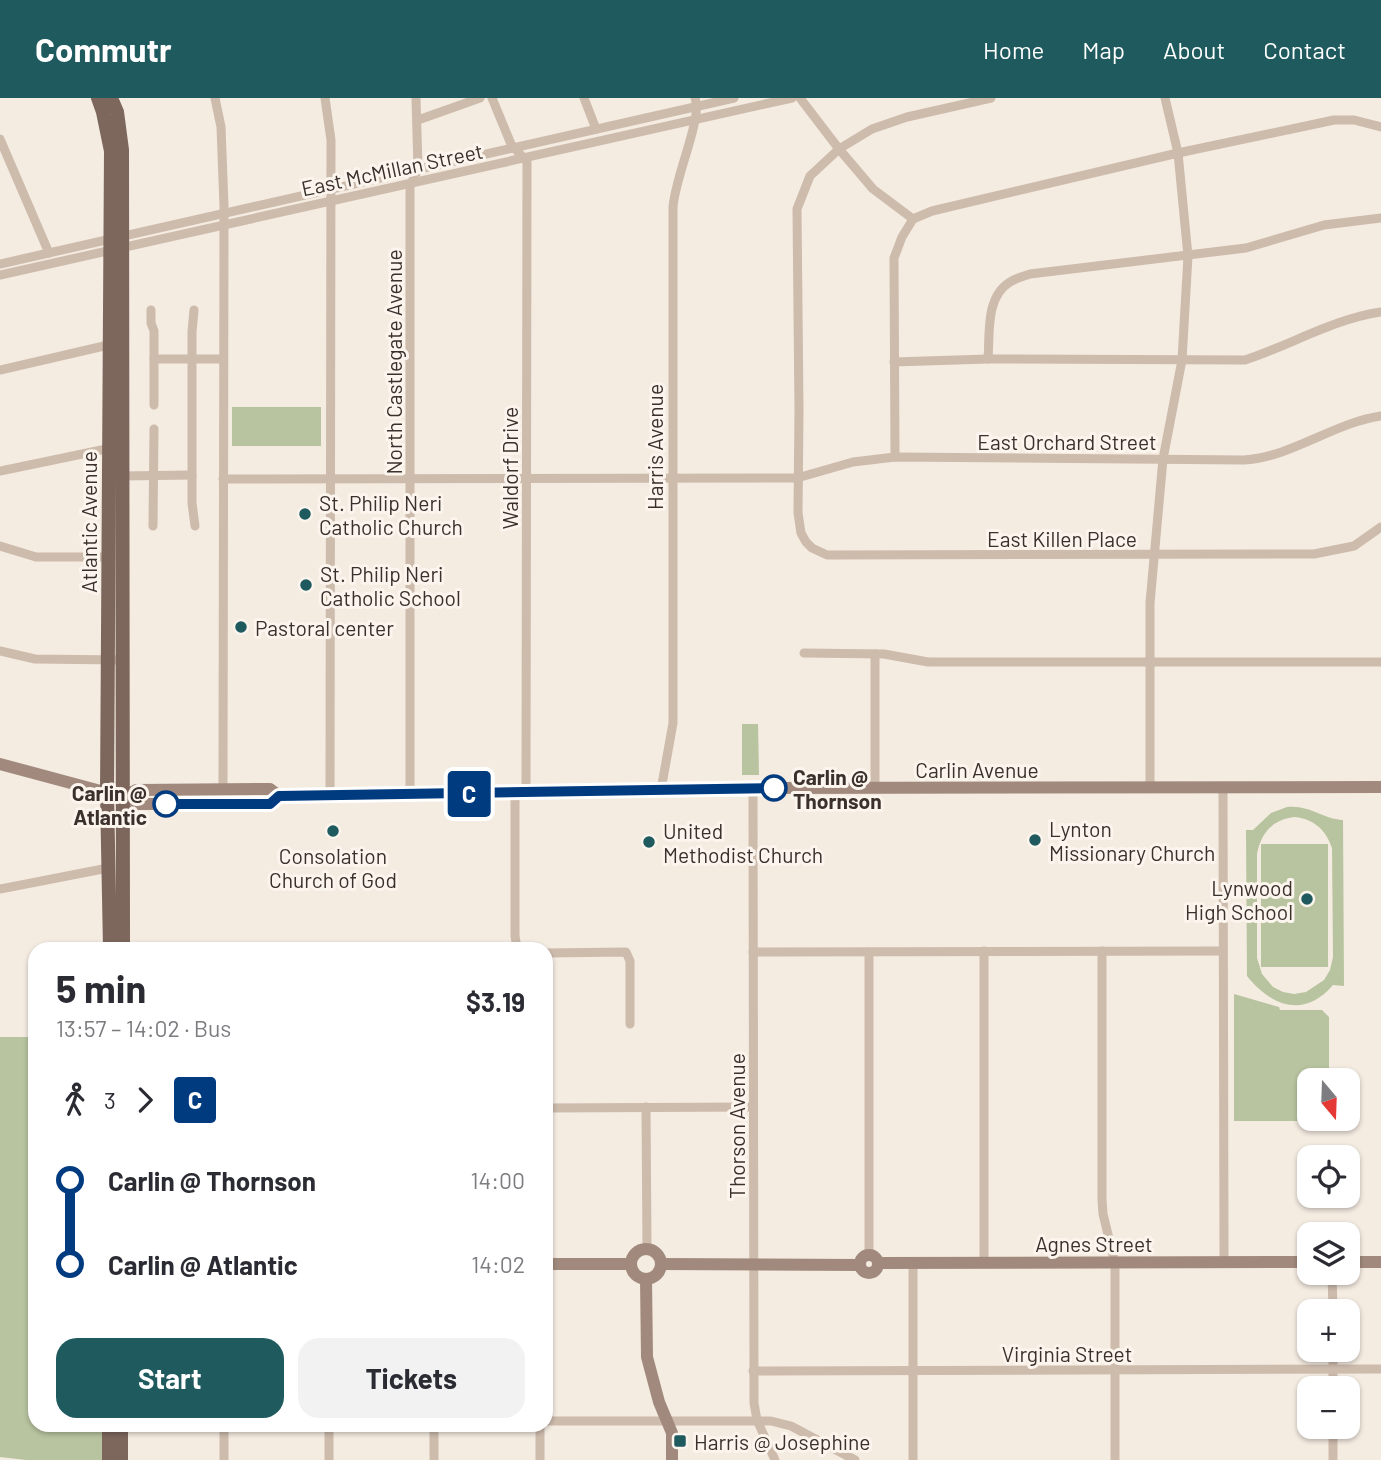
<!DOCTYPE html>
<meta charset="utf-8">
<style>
:root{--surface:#fff;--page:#f2f2f3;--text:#2b2b33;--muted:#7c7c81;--accent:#1f5a5e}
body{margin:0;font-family:Barlow,sans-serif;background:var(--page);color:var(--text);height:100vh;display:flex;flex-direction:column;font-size:26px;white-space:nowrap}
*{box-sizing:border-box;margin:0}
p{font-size:23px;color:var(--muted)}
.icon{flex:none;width:38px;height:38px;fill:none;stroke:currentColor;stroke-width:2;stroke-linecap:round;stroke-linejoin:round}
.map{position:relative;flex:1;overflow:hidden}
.drawer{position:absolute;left:28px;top:844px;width:525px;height:490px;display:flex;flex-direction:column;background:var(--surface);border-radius:21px;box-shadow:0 2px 5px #0004}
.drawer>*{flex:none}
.badge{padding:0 14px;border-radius:5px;font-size:24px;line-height:46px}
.needle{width:46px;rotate:161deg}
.buttons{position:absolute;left:1297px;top:970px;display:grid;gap:14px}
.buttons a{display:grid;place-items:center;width:63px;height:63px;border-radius:14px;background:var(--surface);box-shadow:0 2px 5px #0004;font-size:35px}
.map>.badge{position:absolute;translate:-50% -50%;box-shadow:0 0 0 4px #fff}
.legs{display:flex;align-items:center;gap:10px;height:77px;padding:0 28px;font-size:23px}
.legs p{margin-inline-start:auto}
.overview{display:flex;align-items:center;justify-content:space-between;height:119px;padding:0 28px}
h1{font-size:38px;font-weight:700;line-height:52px}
.action{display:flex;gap:14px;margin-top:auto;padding:14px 28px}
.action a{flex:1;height:80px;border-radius:21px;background:var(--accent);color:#fff;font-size:28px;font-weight:700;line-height:80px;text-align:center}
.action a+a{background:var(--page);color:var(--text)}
ul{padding:0 28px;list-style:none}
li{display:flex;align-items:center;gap:24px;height:84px;font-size:26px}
li i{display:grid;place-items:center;width:10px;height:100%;margin:0 9px;background:currentColor}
li i::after{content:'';width:18px;height:18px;margin:-9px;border:5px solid;border-radius:50%;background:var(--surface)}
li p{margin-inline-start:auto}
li:first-child i{background:linear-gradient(#0000 50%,currentColor 0)}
li:last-child i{background:linear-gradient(currentColor 50%,#0000 0)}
header{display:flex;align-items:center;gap:42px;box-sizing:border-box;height:98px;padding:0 35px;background:var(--accent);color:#fff}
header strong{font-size:33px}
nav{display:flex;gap:38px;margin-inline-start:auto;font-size:24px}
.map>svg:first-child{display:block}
.green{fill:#b8c4a0;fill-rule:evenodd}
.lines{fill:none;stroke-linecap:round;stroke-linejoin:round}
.street{stroke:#cdbbac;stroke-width:9}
.secondary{stroke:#a18a7d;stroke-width:12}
.primary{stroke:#7d675c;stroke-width:14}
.line-1-casing{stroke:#fff;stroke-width:16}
.line-1{stroke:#003b80;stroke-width:10}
.poi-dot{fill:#1f5a5e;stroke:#fbf5ee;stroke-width:2.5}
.stop-1-dot{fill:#fff;stroke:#003b80;stroke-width:3.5}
.labels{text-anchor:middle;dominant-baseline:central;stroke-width:6;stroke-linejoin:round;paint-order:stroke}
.street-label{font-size:21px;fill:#3b302b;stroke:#fbf5ee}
.poi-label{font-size:21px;fill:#3b302b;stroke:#fbf5ee;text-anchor:start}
.stop-label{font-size:21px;font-weight:bold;fill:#3b302b;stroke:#fbf5ee;text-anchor:start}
</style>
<header>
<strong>Commutr</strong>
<nav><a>Home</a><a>Map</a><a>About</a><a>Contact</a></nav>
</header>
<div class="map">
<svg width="1381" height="1362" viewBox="0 0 1381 1362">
<rect width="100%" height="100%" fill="#f4ebe1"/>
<g class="green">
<rect x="232" y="309" width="89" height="39"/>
<polygon points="742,626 758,626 759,677 742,677"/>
<path d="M1287,709C1311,707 1322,721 1343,722L1344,888L1333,887C1304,921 1271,908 1247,878L1246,732H1253L1271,715ZM1295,719C1314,721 1326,732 1332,750L1333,859L1330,872L1324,882L1306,894L1294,896L1283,894L1273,889L1262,876L1257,860V756C1261,735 1273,721 1295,719Z"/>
<rect x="1261" y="746" width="67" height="123"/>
<polygon points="1234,896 1279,909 1280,912 1322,912 1329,919 1329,982 1309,982 1309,1020 1328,1020 1328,1023 1234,1023"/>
<polygon points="0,939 35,939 35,1326 103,1327 103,1362 26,1362 0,1359"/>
</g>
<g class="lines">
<g class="street">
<polyline points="215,0 221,29 224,108 223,691"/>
<polyline points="325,0 331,42 330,698"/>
<polyline points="492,0 511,46 527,64 526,696"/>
<polyline points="584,0 596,31"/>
<polyline points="800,0 839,51 872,31 907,19 991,0"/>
<polyline points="418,22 480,0"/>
<polyline points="1381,29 1354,22 1334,22 1178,55 932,113 913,121 873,91 839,51 810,78 797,111 799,312 798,415 801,435 806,444 812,450 827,457 1314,456 1354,448 1381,429"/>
<polyline points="0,41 49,155"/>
<polyline points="0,166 734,0"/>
<polyline points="0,177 792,0"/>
<polyline points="151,212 151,225 154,233 154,307"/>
<polyline points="194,212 192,234 192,405 195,428"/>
<polyline points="154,261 223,261"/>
<path d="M988,261C990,237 985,199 1010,184C1016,180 1024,178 1030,176L1246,150L1324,127L1381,120"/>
<path d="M894,264L988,261L1245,262C1291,247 1333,221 1381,214"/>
<polyline points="0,272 104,248 114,248"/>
<polyline points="895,359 894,160 902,139 913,121"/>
<polyline points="0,373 111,350"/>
<polyline points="121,378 192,377"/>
<path d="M223,381L797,380L853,364L895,359L1244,362C1292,359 1333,325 1381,318"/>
<polyline points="153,428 154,331"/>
<polyline points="0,448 36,459 111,459"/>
<polyline points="0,553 35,561 123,562"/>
<polyline points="804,555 884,556 928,564 1381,564"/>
<polyline points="875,556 875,690"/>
<polyline points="1150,689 1150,505 1163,361 1182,262 1188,158 1178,55 1165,0"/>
<polyline points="1223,689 1224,1164"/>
<polyline points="753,690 754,1305 757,1322 775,1362"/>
<path d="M661,692L673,625V110C674,81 703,20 695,0"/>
<polyline points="515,696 515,838 517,850"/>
<polyline points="410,697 410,88 418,71 416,0"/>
<polyline points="0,791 108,770"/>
<polyline points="1102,853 1102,1102 1103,1116 1115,1165 1115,1362"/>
<polyline points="753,854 1223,853"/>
<polyline points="869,854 869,1157"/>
<polyline points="546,855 626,854 630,863 630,926"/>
<polyline points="646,1009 647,1151"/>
<polyline points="546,1010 753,1009"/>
<polyline points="913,1165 913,1362"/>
<polyline points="984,1165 984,853"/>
<polyline points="1332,1174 1333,1213"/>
<polyline points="1333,1251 1333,1290"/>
<polyline points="753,1273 1381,1271"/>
<polyline points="546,1323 771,1323 791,1328 855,1362"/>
<polyline points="224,1326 224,1362"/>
<polyline points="540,1326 540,1362"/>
<polyline points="1333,1328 1333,1362"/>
<polyline points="329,1362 329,1326"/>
<polyline points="434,1362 434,1326"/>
</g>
<g class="secondary">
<polyline points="0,666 123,699 136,706 270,706 279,698"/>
<polyline points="123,699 136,692 270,691 279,698 753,690 1381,689"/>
<circle cx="646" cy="1166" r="15"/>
<circle cx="869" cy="1166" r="9"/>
<polyline points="1348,1164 1381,1164"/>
<polyline points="878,1165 1309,1164"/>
<polyline points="546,1166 631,1166"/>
<polyline points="661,1166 860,1167"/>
<polyline points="646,1181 647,1259 659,1304 672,1335 672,1362"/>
</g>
<g class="primary">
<polyline points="98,0 103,14 111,53 107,696 110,850"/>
<polyline points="111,0 117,14 122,52 123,850"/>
<polyline points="109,1326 109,1362"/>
<polyline points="121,1326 121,1362"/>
</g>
</g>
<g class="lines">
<defs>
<polyline id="line-1" points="166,706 270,706 279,698 774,690"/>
</defs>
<use href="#line-1" class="line-1-casing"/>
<use href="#line-1" class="line-1"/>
</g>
<g class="poi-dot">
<circle cx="305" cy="416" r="7"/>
<circle cx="306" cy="487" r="7"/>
<circle cx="241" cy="529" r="7"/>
<circle cx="333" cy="733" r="7"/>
<circle cx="1035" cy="742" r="7"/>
<circle cx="649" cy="744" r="7"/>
<circle cx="1307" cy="801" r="7"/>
<rect x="673" y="1336" width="14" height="14" rx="3.5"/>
</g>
<g class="stop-1-dot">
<circle cx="774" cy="690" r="12"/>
<circle cx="166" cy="706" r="12"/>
</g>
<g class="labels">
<g class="street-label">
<text transform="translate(392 71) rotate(-12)">East McMillan Street</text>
<text transform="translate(393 264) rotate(-90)">North Castlegate Avenue</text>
<text x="1067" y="343">East Orchard Street</text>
<text transform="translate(654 349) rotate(-90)">Harris Avenue</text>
<text transform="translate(509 370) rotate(-90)">Waldorf Drive</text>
<text transform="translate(88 424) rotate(-90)">Atlantic Avenue</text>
<text x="1062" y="440">East Killen Place</text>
<text x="977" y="671">Carlin Avenue</text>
<text transform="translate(736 1028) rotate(-90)">Thorson Avenue</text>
<text x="1094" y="1145">Agnes Street</text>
<text x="1067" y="1255">Virginia Street</text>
</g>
<g class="poi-label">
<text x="319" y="404">St. Philip Neri<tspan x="319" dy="24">Catholic Church</tspan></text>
<text x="320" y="475">St. Philip Neri<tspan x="320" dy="24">Catholic School</tspan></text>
<text x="255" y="529">Pastoral center</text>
<text x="1049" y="730">Lynton<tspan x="1049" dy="24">Missionary Church</tspan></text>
<text x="663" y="732">United<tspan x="663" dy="24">Methodist Church</tspan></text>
<text x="333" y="757" text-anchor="middle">Consolation<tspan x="333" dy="24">Church of God</tspan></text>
<text x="1293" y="789" text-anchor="end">Lynwood<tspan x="1293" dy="24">High School</tspan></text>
<text x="694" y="1343">Harris @ Josephine</text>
</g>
<g class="stop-label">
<text x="793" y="678">Carlin @<tspan x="793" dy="24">Thornson</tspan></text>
<text x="147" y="694" text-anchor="end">Carlin @<tspan x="147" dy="24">Atlantic</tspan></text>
</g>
</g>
</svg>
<div class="buttons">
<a><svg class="needle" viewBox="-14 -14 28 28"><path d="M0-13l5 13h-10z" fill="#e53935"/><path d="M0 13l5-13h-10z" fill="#7c7c81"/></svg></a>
<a><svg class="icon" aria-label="locate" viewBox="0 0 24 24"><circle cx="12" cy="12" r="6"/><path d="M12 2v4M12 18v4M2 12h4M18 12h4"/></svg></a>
<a><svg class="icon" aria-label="layers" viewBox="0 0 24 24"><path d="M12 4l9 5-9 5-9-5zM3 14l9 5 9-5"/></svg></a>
<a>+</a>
<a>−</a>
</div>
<b class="badge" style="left:469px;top:696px;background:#003b80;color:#fff">C</b>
<section class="drawer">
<div class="overview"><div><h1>5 min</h1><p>13:57 – 14:02 · Bus</p></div><b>$3.19</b></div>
<div class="legs"><svg class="icon" aria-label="walk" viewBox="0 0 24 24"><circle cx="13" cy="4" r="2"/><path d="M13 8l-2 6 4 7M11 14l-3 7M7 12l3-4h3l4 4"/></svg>3<svg class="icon" aria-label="forward" viewBox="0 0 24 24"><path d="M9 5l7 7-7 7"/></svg><b class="badge" style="background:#003b80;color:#fff">C</b></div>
<ul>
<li><i style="color:#003b80"></i><b>Carlin @ Thornson</b><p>14:00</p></li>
<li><i style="color:#003b80"></i><b>Carlin @ Atlantic</b><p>14:02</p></li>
</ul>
<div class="action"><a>Start</a><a>Tickets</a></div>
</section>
</div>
